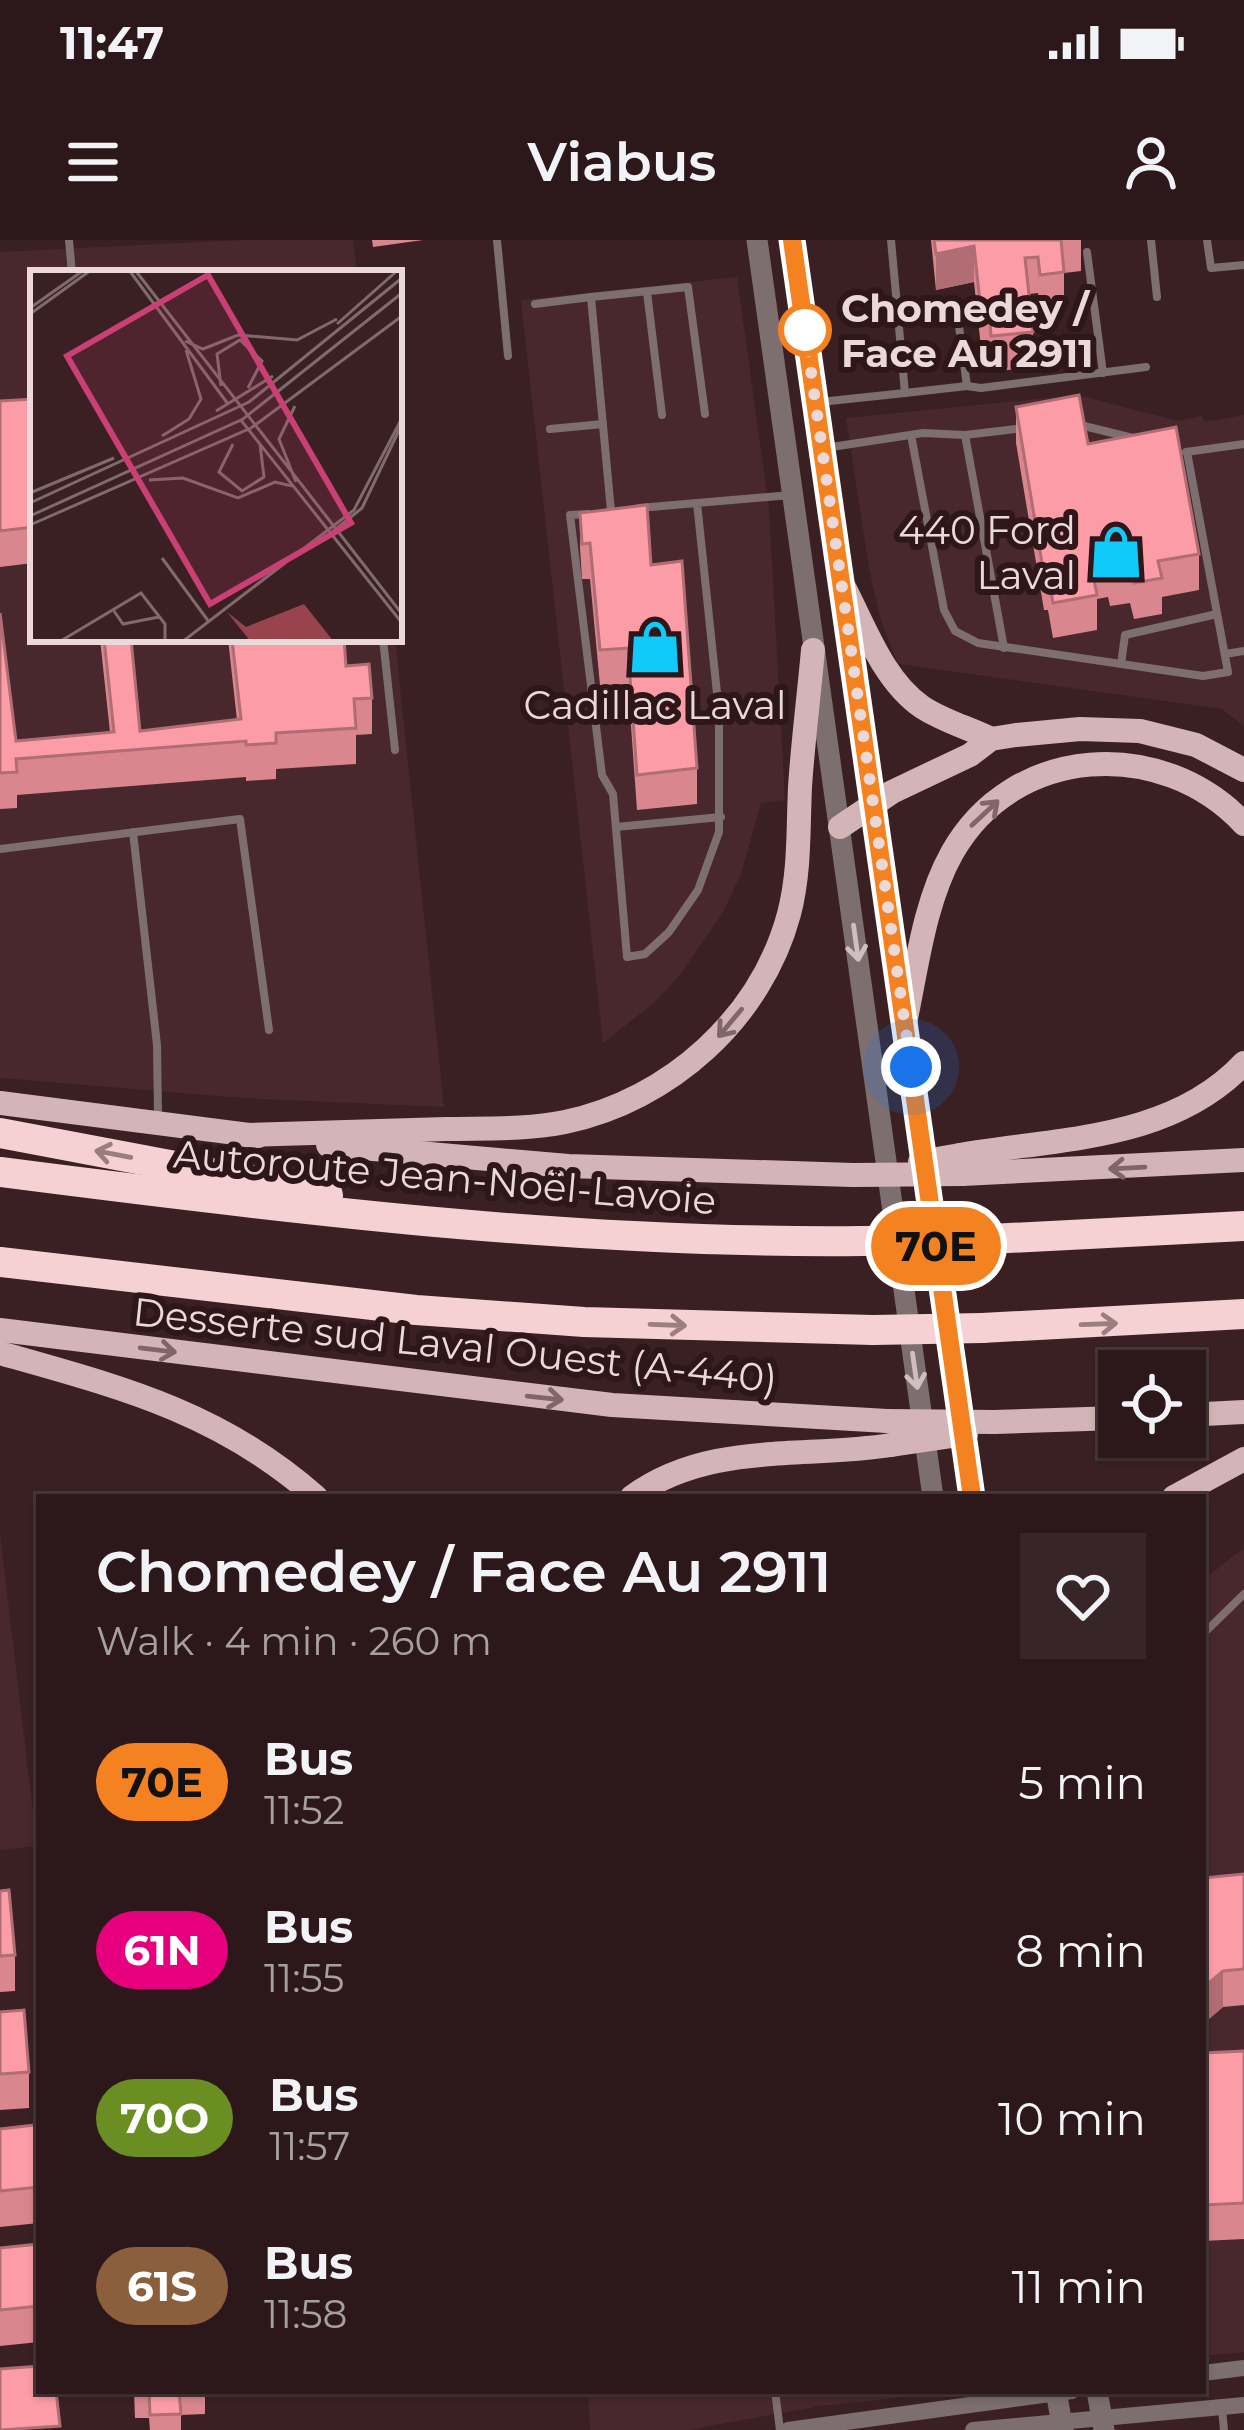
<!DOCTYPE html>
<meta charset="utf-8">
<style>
:root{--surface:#2c181a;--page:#382527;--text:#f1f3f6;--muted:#a6a0a2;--line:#483739}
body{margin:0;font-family:Montserrat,sans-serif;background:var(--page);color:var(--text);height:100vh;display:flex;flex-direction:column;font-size:45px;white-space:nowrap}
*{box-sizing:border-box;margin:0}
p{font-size:39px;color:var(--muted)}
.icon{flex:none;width:66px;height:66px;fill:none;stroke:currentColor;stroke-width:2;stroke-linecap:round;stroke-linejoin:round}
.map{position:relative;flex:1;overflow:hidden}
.drawer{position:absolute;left:36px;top:1254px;width:1170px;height:900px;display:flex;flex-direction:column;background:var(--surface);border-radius:0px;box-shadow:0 3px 9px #0004,0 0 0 3px var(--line)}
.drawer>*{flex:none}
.badge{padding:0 24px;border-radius:39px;font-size:42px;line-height:78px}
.controls{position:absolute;left:1098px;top:1110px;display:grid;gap:24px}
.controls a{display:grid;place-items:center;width:108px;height:108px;border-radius:0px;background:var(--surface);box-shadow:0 3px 9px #0004,0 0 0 3px var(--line);font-size:60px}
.you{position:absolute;width:60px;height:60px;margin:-30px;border:9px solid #fff;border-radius:50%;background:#1a73e8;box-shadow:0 0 0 18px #1a73e833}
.map>.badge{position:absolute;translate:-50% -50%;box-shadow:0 0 0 6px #fff}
.round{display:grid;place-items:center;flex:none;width:126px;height:126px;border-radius:0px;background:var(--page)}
.headline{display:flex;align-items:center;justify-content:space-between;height:204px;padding:0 60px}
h1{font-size:57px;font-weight:600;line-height:90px}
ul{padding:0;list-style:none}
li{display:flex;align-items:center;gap:36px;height:168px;padding:0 60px}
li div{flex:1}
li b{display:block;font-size:45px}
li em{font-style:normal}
li .badge{min-width:132px;font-weight:700;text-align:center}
.status{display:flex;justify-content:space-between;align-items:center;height:84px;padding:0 60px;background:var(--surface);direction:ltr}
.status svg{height:33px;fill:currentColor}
header{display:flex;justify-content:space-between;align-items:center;height:156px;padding:0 60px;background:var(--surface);font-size:54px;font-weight:600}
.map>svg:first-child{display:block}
.built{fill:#48282c}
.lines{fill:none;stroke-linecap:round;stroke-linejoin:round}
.service{stroke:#7d6f70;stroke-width:8}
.minor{stroke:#7d6f70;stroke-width:16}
.tertiary{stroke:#7d6f70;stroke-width:21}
.primary{stroke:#d3b5b7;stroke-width:24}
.motorway{stroke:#f5d1d4;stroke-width:30}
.primary-bridge{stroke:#d3b5b7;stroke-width:24}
.motorway-bridge{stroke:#f5d1d4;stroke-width:30}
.wall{fill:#d9868f}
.shaded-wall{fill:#b06d74}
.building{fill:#fc9ca6;stroke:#b06d74;stroke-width:3}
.oneway{stroke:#816668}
.oneway2{stroke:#d0bec0}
.oneway3{stroke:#9c7d80}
.line-casing{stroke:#fff;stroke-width:27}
.line{stroke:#f58220;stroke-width:18}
.walk{stroke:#ebd9da;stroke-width:12;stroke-dasharray:0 21.6}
.stop-dot{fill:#fff;stroke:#f58220;stroke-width:6}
.labels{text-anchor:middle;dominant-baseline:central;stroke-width:12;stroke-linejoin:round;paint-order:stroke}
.stop-label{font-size:39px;font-weight:bold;fill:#ebd9da;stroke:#2f1619;text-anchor:start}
.poi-label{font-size:39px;fill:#ebd9da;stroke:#2f1619;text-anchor:end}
.street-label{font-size:39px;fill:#ebd9da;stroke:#2f1619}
.inset-road{fill:none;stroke:#816a6c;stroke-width:3}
.view{fill:#ca3f74;fill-opacity:0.15;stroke:#ca3f74;stroke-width:6}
.inset-edge{fill:none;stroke:#ebd9da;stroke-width:6}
</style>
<div class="status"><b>11:47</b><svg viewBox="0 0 49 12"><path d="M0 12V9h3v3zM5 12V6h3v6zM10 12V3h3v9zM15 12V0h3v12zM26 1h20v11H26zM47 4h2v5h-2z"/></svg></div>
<header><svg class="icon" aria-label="menu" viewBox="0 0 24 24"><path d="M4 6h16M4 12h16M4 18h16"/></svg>Viabus<svg class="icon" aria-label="person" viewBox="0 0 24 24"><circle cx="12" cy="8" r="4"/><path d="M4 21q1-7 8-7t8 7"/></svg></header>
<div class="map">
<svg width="1244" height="2190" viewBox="0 0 1244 2190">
<rect width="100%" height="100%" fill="#3a2023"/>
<g class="built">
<polygon points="243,0 353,0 357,33 33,33 33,399 395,399 444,867 243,858 0,838 0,12"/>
<polygon points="737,37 769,269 785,560 761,563 741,634 723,672 680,735 655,762 603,803 521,60"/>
<polygon points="1078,155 1178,181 1202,176 1205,182 1244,175 1244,486 1222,469 899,424 892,410 879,374 869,328 846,178"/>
<polygon points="0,1294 37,1606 0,1610"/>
<polygon points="1244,1308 1244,2112 1203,2116 1203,1340"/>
<polygon points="588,2151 961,2151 820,2166 688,2190 590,2190"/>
</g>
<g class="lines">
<g class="service">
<polyline points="69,0 72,33"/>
<polyline points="497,0 508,116"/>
<polyline points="1151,0 1157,57"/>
<polyline points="1207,0 1211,28 1244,25"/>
<polyline points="1087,12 1103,133"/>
<polyline points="647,52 662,175"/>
<polyline points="535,64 591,57"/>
<polyline points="897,69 956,64 967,146 905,153"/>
<polyline points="967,146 981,148 1146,127"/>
<polyline points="820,162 905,153 891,0"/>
<polyline points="1076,184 1137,199"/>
<polyline points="550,189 603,184"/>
<polyline points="911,195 944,370 955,391 978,403 1203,436 1228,432 1187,212"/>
<polyline points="965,195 1025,188"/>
<polyline points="825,208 923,193 965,195 1004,408"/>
<polyline points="1186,212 1244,204"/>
<polyline points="639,268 697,263"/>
<polyline points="611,271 591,57 688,47 705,174"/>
<polyline points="588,274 570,275 602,535 613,554 627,717 645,714 669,692 698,650 719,592 719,472 697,263 791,255"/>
<polyline points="383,399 395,510"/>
<polyline points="1225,414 1244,411"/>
<polyline points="1121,424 1125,395 1217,374"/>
<polyline points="616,587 721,577"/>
<polyline points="133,592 157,805 158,876"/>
<polyline points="0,609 240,579 269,790"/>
<polyline points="1203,1394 1244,1354"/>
<polyline points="775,2151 780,2190"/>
<polyline points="1222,2169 1224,2190"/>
</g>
<g class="minor">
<polyline points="1203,2133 1244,2128"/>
<polyline points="788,2190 1072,2151"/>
<polyline points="973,2190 1244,2165"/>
</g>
<g class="tertiary">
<polyline points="757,0 933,1257"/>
<polyline points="793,0 972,1257"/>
<polyline points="1056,2151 1063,2190"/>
<polyline points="1097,2151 1104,2190"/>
</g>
<g class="primary">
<path d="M844,347C865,387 883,440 922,467C943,481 969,488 991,499"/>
<polyline points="840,587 892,552 970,515 991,499 1016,495 1080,489 1140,491 1196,505 1244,530"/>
<path d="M905,783C917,727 924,663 952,613C1013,504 1162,496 1244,584"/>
<polyline points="0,863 258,896"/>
<path d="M245,895C312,893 379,891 446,889C486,888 526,890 565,882C670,860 761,778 789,674C800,632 798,590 800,547C803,501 809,455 813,410"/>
<polyline points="328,905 568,926 853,935"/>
<path d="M960,915C1057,898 1171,901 1244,823"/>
<polyline points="962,934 1244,920"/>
<polyline points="0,1090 612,1165 887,1181"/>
<path d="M0,1113C120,1147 220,1172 316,1257"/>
<polyline points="1185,1175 1244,1172"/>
<polyline points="994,1182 1119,1178"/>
<path d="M632,1257C708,1201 803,1219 891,1205"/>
<polyline points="1174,1257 1244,1219"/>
</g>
<g class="motorway">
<polyline points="0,893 328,955"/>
<path d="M0,932C287,969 572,1004 862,1001"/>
<polyline points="971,1000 1244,986"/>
<polyline points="0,1022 416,1070 584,1082 873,1090"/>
<polyline points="982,1088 1244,1074"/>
</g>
<g class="primary-bridge">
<polyline points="920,922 960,915"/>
<polyline points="853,935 962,934"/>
<polyline points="887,1181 994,1182"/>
<polyline points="891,1205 966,1194"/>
</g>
<g class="motorway-bridge">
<polyline points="862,1001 971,1000"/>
<polyline points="873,1090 982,1088"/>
</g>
</g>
<g class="wall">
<polygon points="372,0 423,0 373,7"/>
<polygon points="931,0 1081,0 1081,31 1064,33 1064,68 1040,70 1038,53 1029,54 1033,92 1033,127 991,132 990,116 982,117 974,42 936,50"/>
<polygon points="33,159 33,323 0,327 0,161"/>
<polygon points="1016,167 1088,204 1199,314 1199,350 1162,357 1162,374 1134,379 1130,363 1110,366 1108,357 1097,359 1097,390 1053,398 1048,370 1044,370 1016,203"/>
<polygon points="580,273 651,325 697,528 697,564 637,570 628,444 600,445 590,339 582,339 580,308"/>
<polygon points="0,373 16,501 110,492 100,399 131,399 140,491 237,480 228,399 344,399 346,426 372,458 372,494 356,495 356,524 276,529 276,539 246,541 246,537 17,555 17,568 0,569"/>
<polygon points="1244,1634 1244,1765 1223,1767 1203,1784 1203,1638"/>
<polygon points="0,1651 15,1715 15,1751 0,1752"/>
<polygon points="0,1772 29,1832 29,1868 0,1870"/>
<polygon points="1244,1811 1244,1999 1203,2001 1203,1813"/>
<polygon points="0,1889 39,1928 39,1983 0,1987"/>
<polygon points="39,2004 39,2102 0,2106 0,2008"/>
<polygon points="134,2151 205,2151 205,2174 181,2175 181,2190 150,2190 149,2178 135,2178"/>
<polygon points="358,2151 418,2151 359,2156"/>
</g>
<g class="shaded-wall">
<polygon points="974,6 974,42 936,50 936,14"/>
<polygon points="1223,1731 1223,1767 1203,1784 1203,1748"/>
</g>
<g class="building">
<polygon points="934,0 1061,0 1064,32 1040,35 1038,17 1025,18 1033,92 991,96 990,81 982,81 974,6 936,14"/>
<polygon points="1079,155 1088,204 1176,187 1199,314 1158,321 1162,338 1134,343 1130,327 1110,330 1108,321 1091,325 1097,355 1053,363 1048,334 1044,335 1016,167"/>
<polygon points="33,159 33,287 0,291 0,161"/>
<polygon points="647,265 651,325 682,321 697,528 637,535 628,408 600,410 590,303 582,304 580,273"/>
<polygon points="0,373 16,501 114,492 104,399 131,399 140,491 241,479 232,399 344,399 346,426 369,424 372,458 354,459 356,488 276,493 276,503 246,505 246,501 16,519 17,532 0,533"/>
<polygon points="1244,1634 1244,1729 1223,1731 1203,1748 1203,1638"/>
<polygon points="9,1650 15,1715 0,1716 0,1651"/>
<polygon points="24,1770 29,1832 0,1834 0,1772"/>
<polygon points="1244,1811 1244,1963 1203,1965 1203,1813"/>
<polygon points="35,1885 39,1947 0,1951 0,1889"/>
<polygon points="39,2004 39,2066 0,2070 0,2008"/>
<polygon points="39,2126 39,2151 56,2151 60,2186 0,2190 0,2129"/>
<polygon points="149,2151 179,2151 181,2174 150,2175"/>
</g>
<defs><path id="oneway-shaft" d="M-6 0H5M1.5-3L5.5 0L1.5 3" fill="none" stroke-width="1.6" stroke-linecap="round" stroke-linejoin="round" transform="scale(3)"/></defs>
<g class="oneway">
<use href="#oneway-shaft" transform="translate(985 573) rotate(-43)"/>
<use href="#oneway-shaft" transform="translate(730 783) rotate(130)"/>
<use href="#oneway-shaft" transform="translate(1127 928) rotate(177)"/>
<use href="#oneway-shaft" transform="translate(158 1110) rotate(7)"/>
<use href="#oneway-shaft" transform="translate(545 1158) rotate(6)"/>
</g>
<g class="oneway2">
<use href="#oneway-shaft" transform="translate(856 703) rotate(82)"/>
<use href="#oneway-shaft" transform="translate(915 1131) rotate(82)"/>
</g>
<g class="oneway3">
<use href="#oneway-shaft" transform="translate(113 914) rotate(-169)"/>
<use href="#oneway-shaft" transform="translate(1099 1084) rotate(-2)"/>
<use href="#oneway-shaft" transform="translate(668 1085) rotate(2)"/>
</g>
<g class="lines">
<defs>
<polyline id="line" points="792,0 972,1257"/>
</defs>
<use href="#line" class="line-casing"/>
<use href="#line" class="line"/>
<polyline class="walk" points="805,90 911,827"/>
</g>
<defs>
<symbol id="shop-bare" viewBox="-9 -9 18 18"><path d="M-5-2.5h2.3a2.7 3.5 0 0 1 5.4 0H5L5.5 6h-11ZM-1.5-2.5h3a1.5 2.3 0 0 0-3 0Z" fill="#0fcafa" stroke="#2f1619" stroke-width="2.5" paint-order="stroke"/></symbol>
</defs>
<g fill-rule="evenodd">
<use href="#shop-bare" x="1078" y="274" width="76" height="76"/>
<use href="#shop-bare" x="617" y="369" width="76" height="76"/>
</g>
<circle class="stop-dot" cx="805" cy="90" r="24"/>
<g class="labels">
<g class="stop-label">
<text x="841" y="68">Chomedey /<tspan x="841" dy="45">Face Au 2911</tspan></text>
</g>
<g class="poi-label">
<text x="1076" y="290">440 Ford<tspan x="1076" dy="45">Laval</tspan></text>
<text x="655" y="465" text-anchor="middle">Cadillac Laval</text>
</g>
<g class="street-label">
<text transform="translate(445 937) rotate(5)">Autoroute Jean-Noël-Lavoie</text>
<text transform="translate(455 1105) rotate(6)">Desserte sud Laval Ouest (A-440)</text>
</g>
</g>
<g transform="translate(30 30)">
<rect width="372" height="372" fill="#3a2023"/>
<path d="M274,334L304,372H221L197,342L216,357Z" fill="#99434f"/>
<path class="inset-road" d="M99,0L198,134M105,0L372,344M0,38L54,0M0,44L61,0M307,54L368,0M155,71L173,79L208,65L267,70L307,49M191,116L187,84L210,70L232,91L218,118M265,136L249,169L266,212M186,141L243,106M210,149L372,353M132,166L159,149L171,129L156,80M203,174L189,202L212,221L234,207L230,174M119,210L153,208L208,228L245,212L262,216M0,223L84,188M0,233L219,132L372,8M0,246L213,149L372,23M0,255L221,158L372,46M301,263L332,238L372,154M132,288L179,352M84,341L93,354L129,347M29,372L111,323L135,354V372M152,372L324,240L372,148"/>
<path class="view" d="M178,5L321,253L180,334L37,86Z"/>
<rect width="372" height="372" class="inset-edge"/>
</g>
</svg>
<div class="controls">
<a><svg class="icon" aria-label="locate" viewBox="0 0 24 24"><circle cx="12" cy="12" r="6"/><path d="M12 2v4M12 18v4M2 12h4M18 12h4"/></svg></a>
</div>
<div class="you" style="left:911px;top:827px"></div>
<b class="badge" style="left:936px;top:1006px;background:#f58220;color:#111">70E</b>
<section class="drawer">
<div class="headline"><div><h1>Chomedey / Face Au 2911</h1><p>Walk · 4 min · 260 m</p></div><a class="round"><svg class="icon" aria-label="heart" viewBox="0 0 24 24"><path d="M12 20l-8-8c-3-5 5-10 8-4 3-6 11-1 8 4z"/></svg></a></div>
<ul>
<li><span class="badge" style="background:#f58220;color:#111">70E</span><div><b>Bus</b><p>11:52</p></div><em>5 min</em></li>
<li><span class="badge" style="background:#e6007e;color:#fff">61N</span><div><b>Bus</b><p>11:55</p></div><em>8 min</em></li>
<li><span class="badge" style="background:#6b8e23;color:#fff">70O</span><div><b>Bus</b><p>11:57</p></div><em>10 min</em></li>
<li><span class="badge" style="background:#8b5e3c;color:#fff">61S</span><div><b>Bus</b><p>11:58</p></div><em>11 min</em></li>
</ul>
</section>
</div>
